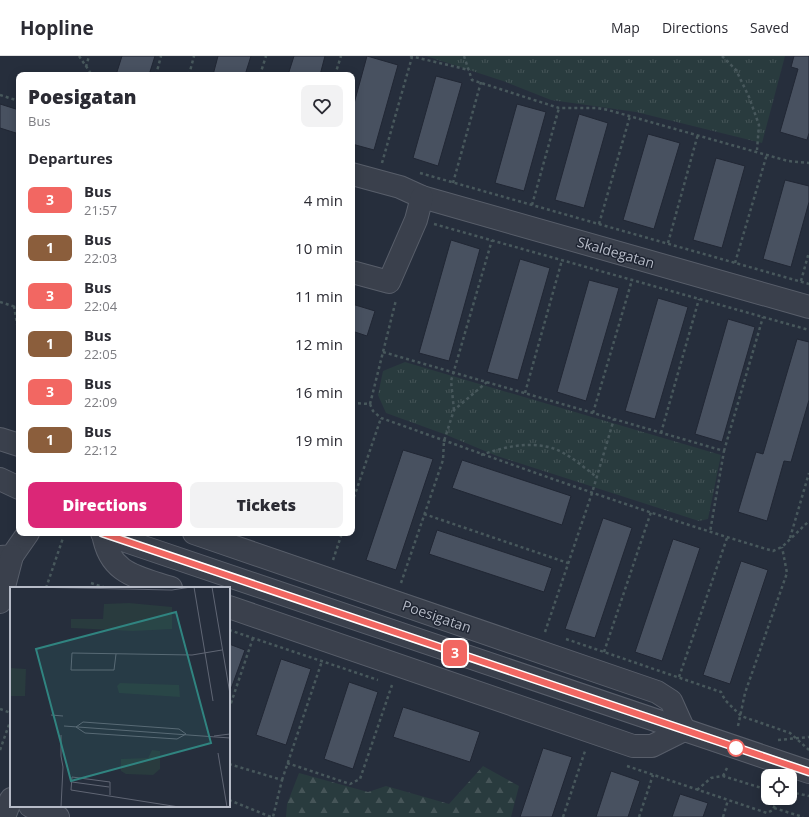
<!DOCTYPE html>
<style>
:root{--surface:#fff;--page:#f2f2f3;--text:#2b2b33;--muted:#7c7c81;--line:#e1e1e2;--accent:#db2777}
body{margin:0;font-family:"Open Sans",sans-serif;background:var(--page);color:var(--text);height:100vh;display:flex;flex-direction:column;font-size:15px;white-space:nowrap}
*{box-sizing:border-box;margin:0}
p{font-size:13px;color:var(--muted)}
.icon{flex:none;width:22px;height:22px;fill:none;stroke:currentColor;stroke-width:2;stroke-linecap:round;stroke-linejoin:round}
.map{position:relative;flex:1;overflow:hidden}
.panel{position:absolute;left:16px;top:16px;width:339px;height:464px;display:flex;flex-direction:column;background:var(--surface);border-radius:8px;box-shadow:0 2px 10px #0003}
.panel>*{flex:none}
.badge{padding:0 8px;border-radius:6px;font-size:14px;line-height:26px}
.controls{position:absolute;left:761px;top:713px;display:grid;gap:8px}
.controls a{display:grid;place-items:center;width:36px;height:36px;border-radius:8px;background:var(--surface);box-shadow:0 2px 10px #0003;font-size:20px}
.map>.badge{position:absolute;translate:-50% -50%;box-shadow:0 0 0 2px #fff}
h2{padding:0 12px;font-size:15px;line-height:36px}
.round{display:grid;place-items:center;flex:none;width:42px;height:42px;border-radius:8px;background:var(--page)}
.head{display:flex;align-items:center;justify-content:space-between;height:68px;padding:0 12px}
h1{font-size:19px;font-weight:800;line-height:30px}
.action{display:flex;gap:8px;margin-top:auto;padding:8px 12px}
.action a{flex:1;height:46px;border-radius:8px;background:var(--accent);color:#fff;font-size:16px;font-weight:800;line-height:46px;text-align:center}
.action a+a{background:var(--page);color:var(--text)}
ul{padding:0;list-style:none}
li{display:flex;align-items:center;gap:12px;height:48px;padding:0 12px}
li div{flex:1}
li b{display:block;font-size:15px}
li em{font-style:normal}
li .badge{min-width:44px;font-weight:700;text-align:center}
header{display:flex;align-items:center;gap:24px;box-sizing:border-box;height:56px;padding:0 20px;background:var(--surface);border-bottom:1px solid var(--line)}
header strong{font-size:19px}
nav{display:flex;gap:22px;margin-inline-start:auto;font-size:14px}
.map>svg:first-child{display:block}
.forest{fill:url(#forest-firs)}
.park{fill:url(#park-tufts)}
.building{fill:#485160;stroke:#212734}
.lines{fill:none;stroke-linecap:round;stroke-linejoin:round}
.minor-casing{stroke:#585e6a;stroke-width:24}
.path{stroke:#48585c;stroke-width:2.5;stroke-dasharray:3 3;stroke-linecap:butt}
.minor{stroke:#3a404c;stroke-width:22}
.line-casing{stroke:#fff;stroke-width:9}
.line{stroke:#f26762;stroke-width:6}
.stop-dot{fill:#fff;stroke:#f26762;stroke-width:2}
.labels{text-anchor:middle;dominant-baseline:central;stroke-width:3;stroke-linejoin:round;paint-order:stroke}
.street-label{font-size:14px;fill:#b6bbc7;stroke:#1f2532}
.inset-road{fill:none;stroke:#606674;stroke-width:1}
.view{fill:#308480;fill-opacity:0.15;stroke:#308480;stroke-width:2}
.inset-edge{fill:none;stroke:#b6bbc7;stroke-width:2}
</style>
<header>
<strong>Hopline</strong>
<nav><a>Map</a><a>Directions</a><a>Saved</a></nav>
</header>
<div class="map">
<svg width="809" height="761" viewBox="0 0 809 761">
<defs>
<pattern id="forest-firs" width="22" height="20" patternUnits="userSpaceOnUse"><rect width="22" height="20" fill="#293b3e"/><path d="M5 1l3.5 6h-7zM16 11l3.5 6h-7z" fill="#465558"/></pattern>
<pattern id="park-tufts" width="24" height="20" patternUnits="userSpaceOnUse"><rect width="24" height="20" fill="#293b3e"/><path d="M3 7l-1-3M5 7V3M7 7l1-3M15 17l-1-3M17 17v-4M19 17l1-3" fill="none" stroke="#465558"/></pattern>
</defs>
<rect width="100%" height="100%" fill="#262e3c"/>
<polygon class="forest" points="483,710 519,730 511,761 286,761 287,748 299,717 368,736 386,730 449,748"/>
<g class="park">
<polygon points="426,0 785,0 762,87 636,56 551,44 503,25"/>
<polygon points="405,306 721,399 708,463 699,465 497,400 444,378 386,357 378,339 383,315"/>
</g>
<g class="building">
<polygon points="122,0 155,0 149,19 116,19"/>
<polygon points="218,0 251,0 245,19 213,19"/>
<polygon points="294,0 325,0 320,19 288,19"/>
<polygon points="367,0 398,9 374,94 352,88 352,55"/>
<polygon points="794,0 809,0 809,77 807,84 780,76 798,13 791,11"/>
<polygon points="436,20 462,27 438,110 413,102"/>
<polygon points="0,48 19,54 19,78 0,72"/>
<polygon points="517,48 546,56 524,135 495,127"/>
<polygon points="579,58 608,67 584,152 555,144"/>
<polygon points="648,78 680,87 654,173 623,164"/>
<polygon points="716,102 745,110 722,192 693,184"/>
<polygon points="785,124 809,130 809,146 791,211 763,203"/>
<polygon points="451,184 480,193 449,305 419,297"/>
<polygon points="520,203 550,212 518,324 487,316"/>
<polygon points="589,224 619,232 586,345 557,336"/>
<polygon points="658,242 688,251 655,363 625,355"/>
<polygon points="352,248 375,255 367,280 352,275"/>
<polygon points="728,263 755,271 722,386 695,378"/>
<polygon points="797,283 809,286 809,344 791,406 784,405 767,465 738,456 756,396 763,398"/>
<polygon points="403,394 433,403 396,514 366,504"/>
<polygon points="462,404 571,440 562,469 452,432"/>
<polygon points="603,462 632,472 595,582 565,573"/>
<polygon points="437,474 552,512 544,536 429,498"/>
<polygon points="673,483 700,492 662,605 635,596"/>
<polygon points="741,505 768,514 730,628 703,619"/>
<polygon points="229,588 245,594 231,633 229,633"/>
<polygon points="281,603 311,613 286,689 256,679"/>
<polygon points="349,626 378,636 353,713 324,703"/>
<polygon points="403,651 480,676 470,706 393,681"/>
<polygon points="543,692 572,701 552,761 520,761"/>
<polygon points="611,715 640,725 628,761 596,761"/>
<polygon points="680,738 708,747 703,761 672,761"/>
</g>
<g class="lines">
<defs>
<g id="minor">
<polyline points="352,118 400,131 422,141 809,251"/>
<polyline points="352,216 389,226 416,164 422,141"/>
<polyline points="0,383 19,389"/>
<polyline points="0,423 19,432"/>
<polyline points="102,477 809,716"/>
<path d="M103,477C109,518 137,521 171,532"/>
<polyline points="194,477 657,636 671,645 684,674 652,690 633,690 229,551"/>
<polyline points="0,501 12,500 28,477"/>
<polyline points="0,546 12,500"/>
<polyline points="30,750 58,761"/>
<polyline points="4,761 11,743"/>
</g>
</defs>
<use href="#minor" class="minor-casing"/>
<g class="path">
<polyline points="79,0 92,19"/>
<polyline points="410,0 469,14"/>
<polyline points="464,0 472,24 559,52 597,52 608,54 788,105 809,107"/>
<polyline points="722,0 736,14 749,41 759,69 757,94"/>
<polyline points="86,11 89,0"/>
<polyline points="156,19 161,0"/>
<polyline points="189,19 194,0"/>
<polyline points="260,19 266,0"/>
<polyline points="335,19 341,0"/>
<polyline points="0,39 19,45"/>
<polyline points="382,107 412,1"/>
<polyline points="420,117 809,228"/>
<polyline points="453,127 481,26"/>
<polyline points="532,149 559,52"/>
<polyline points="434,168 809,274"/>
<polyline points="599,168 630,60"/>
<polyline points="668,187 698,78"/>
<polyline points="735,207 767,98"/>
<polyline points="801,225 809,196"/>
<polyline points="0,246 19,252"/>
<polyline points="14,250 17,268 19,271"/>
<polyline points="383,296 724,395 710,476"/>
<polyline points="525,337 562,204"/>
<path d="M352,347L370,348L373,355L381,362C511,408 641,456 773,495L782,491L809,465"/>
<polyline points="370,348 396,244"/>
<polyline points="454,354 451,325 492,184"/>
<polyline points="593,357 632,224"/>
<polyline points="661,377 699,243"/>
<polyline points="724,395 763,261"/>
<path d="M481,399C504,391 528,385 552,392C568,397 583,411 597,421"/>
<polyline points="352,447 381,362"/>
<polyline points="424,458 568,507"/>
<polyline points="790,482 809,417"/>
<polyline points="333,504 342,477"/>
<polyline points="91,527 106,532"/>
<polyline points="401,527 443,404 444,385 454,354 487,326"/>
<polyline points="46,532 63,482"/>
<polyline points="229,574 378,624"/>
<polyline points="545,576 592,437 614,363"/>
<polyline points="566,583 721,636 725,644 741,660 790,677 809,694"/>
<polyline points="604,596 651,456"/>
<polyline points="679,621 727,482"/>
<polyline points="0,653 11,657"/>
<polyline points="229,653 253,582"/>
<polyline points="738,670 745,637 787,517 782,491"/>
<polyline points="778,684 809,681"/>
<polyline points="0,694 11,663"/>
<polyline points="287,707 350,728 360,723 392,629"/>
<polyline points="229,708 282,724 273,761"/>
<polyline points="627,710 767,757 773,754 777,742"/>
<polyline points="723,720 728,710"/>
<polyline points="282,724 322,605"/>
<polyline points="697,734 711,722 723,720 768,734"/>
<polyline points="790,736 809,740"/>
<polyline points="229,744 271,761"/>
<polyline points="774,752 803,761"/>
<polyline points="563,761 585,695"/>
<polyline points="639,761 653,719"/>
<polyline points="723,761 728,744"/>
</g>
<use href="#minor" class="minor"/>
</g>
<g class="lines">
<defs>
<polyline id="line" points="102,477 809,716"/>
</defs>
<use href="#line" class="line-casing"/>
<use href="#line" class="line"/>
</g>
<circle class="stop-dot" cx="736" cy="692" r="8"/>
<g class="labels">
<g class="street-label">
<text transform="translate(616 196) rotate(16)">Skaldegatan</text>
<text transform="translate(437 560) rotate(19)">Poesigatan</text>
</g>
</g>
<g transform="translate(10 531)">
<rect width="220" height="220" fill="#262e3c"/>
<path d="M142,163L150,164V182L143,188L116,187L111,184V172L138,171Z" fill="#293b3e"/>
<path d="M119,16L162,20V42L123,44L61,41V32H93L94,17ZM0,81L16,82L15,109H0ZM110,96L169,98L170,110L109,106L107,99Z" fill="#293b3e"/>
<path class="inset-road" d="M18,0L162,3L181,0M184,0L203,114M202,0L220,107M106,67L104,83H61L62,66L182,68L212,63M41,128L53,129M73,135L169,142L176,147L167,152L75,146L66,140ZM54,139L220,151M204,149L220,147M208,166L217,220M62,195L99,200M100,208V195L62,190L61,203L169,220M51,220L53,180L51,169V148"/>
<path class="view" d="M166,25L201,156L61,194L26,62Z"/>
<rect width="220" height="220" class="inset-edge"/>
</g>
</svg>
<div class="controls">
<a><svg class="icon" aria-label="locate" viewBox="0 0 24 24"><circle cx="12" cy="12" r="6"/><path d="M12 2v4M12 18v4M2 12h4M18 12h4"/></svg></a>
</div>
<b class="badge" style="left:455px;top:597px;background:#f26762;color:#fff">3</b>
<section class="panel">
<div class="head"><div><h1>Poesigatan</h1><p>Bus</p></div><a class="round"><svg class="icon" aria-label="heart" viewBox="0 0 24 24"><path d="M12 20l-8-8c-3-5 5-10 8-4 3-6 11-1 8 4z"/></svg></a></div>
<h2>Departures</h2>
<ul>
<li><span class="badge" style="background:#f26762;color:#fff">3</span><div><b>Bus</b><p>21:57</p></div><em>4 min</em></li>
<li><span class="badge" style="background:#8b5e3c;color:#fff">1</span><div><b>Bus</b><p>22:03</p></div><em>10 min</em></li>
<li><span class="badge" style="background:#f26762;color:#fff">3</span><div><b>Bus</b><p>22:04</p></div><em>11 min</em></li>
<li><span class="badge" style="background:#8b5e3c;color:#fff">1</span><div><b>Bus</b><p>22:05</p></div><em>12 min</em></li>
<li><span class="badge" style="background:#f26762;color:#fff">3</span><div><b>Bus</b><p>22:09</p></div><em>16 min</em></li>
<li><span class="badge" style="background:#8b5e3c;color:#fff">1</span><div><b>Bus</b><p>22:12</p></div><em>19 min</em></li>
</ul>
<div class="action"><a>Directions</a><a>Tickets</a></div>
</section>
</div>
